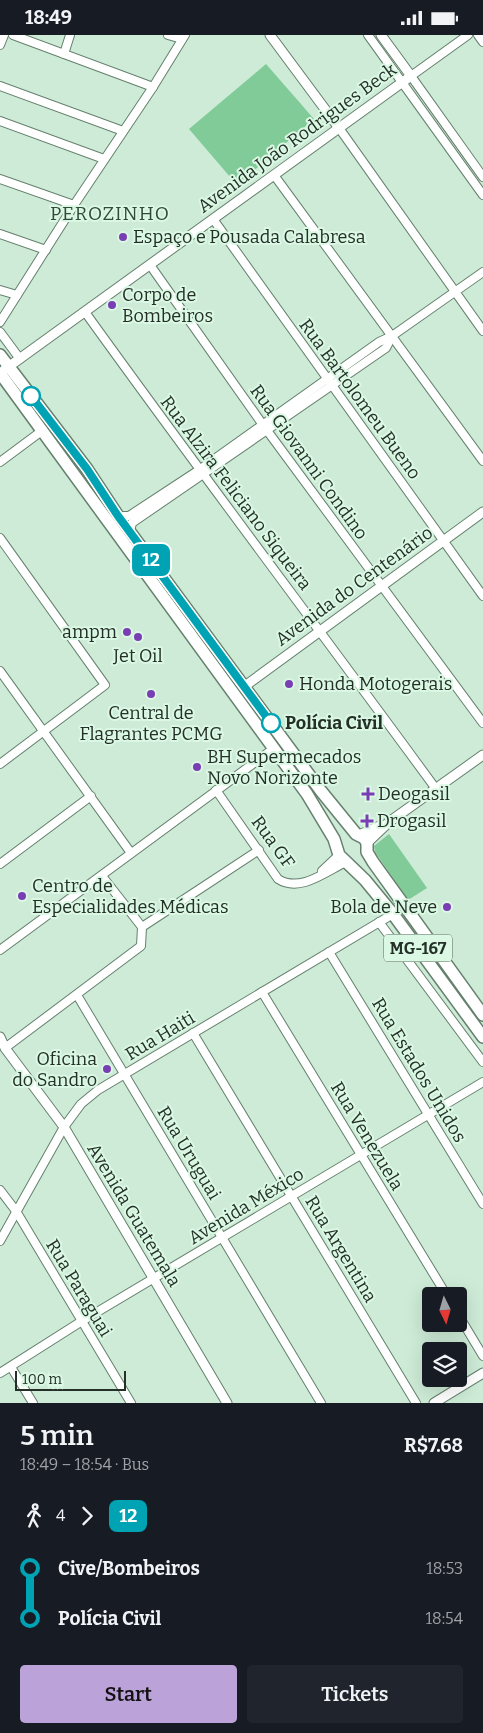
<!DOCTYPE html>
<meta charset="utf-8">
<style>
:root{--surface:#171b24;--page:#20242c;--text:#f1f3f6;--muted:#9ea1a6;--accent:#bba2d8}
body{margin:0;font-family:Bitter,serif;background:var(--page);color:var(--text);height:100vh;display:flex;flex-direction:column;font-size:19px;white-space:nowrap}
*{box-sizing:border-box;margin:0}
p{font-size:16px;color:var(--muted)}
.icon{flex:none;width:28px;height:28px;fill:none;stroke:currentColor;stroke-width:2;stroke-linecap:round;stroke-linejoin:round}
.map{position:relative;height:1368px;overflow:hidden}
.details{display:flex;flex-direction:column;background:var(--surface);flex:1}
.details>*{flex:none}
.badge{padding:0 10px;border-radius:8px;font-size:18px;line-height:32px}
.needle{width:32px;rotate:175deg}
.controls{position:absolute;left:422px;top:1252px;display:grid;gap:10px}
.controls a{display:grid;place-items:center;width:45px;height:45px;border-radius:5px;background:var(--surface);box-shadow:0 5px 20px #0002;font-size:25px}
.scale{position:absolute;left:15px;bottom:12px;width:111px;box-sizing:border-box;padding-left:5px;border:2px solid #242f27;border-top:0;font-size:14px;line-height:18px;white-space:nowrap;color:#242f27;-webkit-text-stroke:4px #daf8e3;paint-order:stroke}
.map>.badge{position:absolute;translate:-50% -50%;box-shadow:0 0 0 2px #fff}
.legs{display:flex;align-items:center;gap:8px;height:55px;padding:0 20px;font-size:16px}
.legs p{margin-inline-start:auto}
.summary{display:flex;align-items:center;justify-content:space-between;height:85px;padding:0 20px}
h1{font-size:28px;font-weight:600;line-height:38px}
.primary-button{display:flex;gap:10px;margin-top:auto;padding:10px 20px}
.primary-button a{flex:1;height:58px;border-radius:5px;background:var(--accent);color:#111;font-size:20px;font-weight:600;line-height:58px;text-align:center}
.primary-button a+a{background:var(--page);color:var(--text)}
ul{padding:0 20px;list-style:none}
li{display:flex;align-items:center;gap:18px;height:50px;font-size:19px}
li i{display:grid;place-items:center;width:8px;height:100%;margin:0 6px;background:currentColor}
li i::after{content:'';width:12px;height:12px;margin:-6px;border:4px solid;border-radius:50%;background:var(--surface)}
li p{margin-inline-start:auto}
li:first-child i{background:linear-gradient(#0000 50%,currentColor 0)}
li:last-child i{background:linear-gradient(currentColor 50%,#0000 0)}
.status{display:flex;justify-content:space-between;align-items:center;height:35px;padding:0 25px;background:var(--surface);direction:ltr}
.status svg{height:14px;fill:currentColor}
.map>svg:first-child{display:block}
.green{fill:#80cb98}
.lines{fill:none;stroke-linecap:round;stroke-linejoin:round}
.minor-casing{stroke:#65806d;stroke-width:10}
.tertiary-casing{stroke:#65806d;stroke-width:11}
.primary-casing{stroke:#65806d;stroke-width:14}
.minor{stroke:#fff;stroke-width:8}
.tertiary{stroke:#fff;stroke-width:9}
.primary{stroke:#fff;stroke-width:11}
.line-1-casing{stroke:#fff;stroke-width:11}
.line-1{stroke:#00a3b4;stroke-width:8}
.poi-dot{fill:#7a3eb4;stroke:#daf8e3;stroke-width:2}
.stop-1-dot{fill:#fff;stroke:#00a3b4;stroke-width:2.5}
.labels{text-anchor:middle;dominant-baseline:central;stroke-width:4;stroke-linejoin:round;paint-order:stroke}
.shield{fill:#daf8e3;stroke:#5b6b5f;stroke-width:1}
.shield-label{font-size:16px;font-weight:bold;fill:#242f27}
.street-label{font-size:18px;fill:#242f27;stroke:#daf8e3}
.poi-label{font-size:18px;fill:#242f27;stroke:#daf8e3;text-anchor:start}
.stop-label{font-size:18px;font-weight:bold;fill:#242f27;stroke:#daf8e3;text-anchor:start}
.neighbourhood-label{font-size:19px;letter-spacing:1px;fill:#314a39;stroke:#daf8e3}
</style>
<div class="status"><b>18:49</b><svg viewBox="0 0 49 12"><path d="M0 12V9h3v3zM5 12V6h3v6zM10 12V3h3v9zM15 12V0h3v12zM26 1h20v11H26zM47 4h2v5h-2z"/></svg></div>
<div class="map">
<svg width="483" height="1368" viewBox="0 0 483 1368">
<rect width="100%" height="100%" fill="#cdebd6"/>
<g class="green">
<polygon points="266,29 314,84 237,150 189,94"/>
<polygon points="389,799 427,853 408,865 375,817 374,811"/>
</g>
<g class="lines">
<defs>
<g id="minor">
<polyline points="13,0 153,52"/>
<polyline points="168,0 182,4"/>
<polyline points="368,0 483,160"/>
<polyline points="468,0 411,41 483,142"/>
<polyline points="478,0 483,7"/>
<polyline points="0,10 4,0"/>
<polyline points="64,19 70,0"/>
<polyline points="0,51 123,96"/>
<polyline points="0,86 104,124"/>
<polyline points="339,93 483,296"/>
<polyline points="274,140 483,426"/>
<polyline points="0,144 74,170"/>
<polyline points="213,184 483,561"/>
<polyline points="0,199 46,215"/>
<polyline points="150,230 263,390 483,688"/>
<polyline points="0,255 17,260"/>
<path d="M85,277C200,437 319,594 436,754"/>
<polyline points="0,287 74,170 153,52 185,0"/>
<polyline points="0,297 20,324"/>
<polyline points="0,427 43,395"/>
<polyline points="118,481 129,481 199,435 379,307 392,301 483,237"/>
<polyline points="130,497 132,488 386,313 392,301"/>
<polyline points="0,503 105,650 0,729"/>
<polyline points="0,636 131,818"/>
<path d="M216,755L278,844C300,858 325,837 346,827"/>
<polyline points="0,829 91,761"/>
<polyline points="322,836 339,820"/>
<polyline points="102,841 142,892"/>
<polyline points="379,887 483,1027"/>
<polyline points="142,892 259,815"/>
<polyline points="0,915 273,714"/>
<polyline points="329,917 483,1169"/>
<polyline points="262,957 447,1261"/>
<polyline points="77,960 321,1368"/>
<polyline points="193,998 416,1368"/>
<polyline points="5,1013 141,911 142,892"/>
<polyline points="0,1155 16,1176 131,1368"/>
<polyline points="0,1206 64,1092 81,1069 98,1055 393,879"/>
<polyline points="459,1281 483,1321"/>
<polyline points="11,1332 33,1368"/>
<polyline points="0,1338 82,1286 483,1047"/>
</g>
<g id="tertiary">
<polyline points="270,0 339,93"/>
<polyline points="4,335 411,41 381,0"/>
<polyline points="245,651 483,477"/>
<polyline points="359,800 382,790"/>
<polyline points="367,808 389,787 483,720"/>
<polyline points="0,1002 5,1013 64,1092 227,1368"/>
<polyline points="434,1368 483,1338"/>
</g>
<g id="primary">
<polyline points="0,320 87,434 118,481 321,756 356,799 364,803 367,808 367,817 373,827 483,980"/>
<polyline points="0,338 307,759 334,804 339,820 365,845 393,879 483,1002"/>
</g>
</defs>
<use href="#minor" class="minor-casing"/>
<use href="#tertiary" class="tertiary-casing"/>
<use href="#primary" class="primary-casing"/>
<use href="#minor" class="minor"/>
<use href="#tertiary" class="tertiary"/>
<use href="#primary" class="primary"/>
</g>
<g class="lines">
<defs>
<polyline id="line-1" points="31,361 87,434 118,481 271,688"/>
</defs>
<use href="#line-1" class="line-1-casing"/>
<use href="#line-1" class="line-1"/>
</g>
<g class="poi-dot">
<circle cx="123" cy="202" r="5"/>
<circle cx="112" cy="270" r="5"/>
<circle cx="127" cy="597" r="5"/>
<circle cx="138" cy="602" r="5"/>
<circle cx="289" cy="649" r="5"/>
<circle cx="151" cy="659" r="5"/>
<circle cx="197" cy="732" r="5"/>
<path d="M365.5 751.5h5v5h5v5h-5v5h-5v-5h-5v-5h5z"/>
<path d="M364.5 778.5h5v5h5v5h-5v5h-5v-5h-5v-5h5z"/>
<circle cx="22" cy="861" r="5"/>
<circle cx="447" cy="872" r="5"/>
<circle cx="107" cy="1034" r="5"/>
</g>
<g class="stop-1-dot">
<circle cx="31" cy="361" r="9"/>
<circle cx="271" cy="688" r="9"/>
</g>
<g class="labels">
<rect class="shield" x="384" y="899.5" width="68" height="27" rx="4"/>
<g class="shield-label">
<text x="418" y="913">MG-167</text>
</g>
<g class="street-label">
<text transform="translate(297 103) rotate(-36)">Avenida João Rodrigues Beck</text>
<text transform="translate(360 364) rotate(54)">Rua Bartolomeu Bueno</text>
<text transform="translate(309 427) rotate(54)">Rua Giovanni Condino</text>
<text transform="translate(236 458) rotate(53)">Rua Alzira Feliciano Siqueira</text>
<text transform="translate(354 551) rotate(-36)">Avenida do Centenário</text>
<text transform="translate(273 807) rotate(54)">Rua GF</text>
<text transform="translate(160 1001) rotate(-31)">Rua Haiti</text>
<text transform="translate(419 1035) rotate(59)">Rua Estados Unidos</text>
<text transform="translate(367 1101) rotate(59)">Rua Venezuela</text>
<text transform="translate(189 1118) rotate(59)">Rua Uruguai</text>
<text transform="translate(246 1171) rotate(-31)">Avenida México</text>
<text transform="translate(134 1180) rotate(59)">Avenida Guatemala</text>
<text transform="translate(341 1214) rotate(59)">Rua Argentina</text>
<text transform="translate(79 1253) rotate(59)">Rua Paraguai</text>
</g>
<g class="poi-label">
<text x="133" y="202">Espaço e Pousada Calabresa</text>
<text x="122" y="260">Corpo de<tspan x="122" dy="21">Bombeiros</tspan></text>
<text x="117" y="597" text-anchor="end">ampm</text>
<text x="138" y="621" text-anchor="middle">Jet Oil</text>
<text x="299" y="649">Honda Motogerais</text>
<text x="151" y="678" text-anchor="middle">Central de<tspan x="151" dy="21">Flagrantes PCMG</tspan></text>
<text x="207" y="722">BH Supermecados<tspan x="207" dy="21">Novo Norizonte</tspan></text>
<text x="378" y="759">Deogasil</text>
<text x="377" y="786">Drogasil</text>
<text x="32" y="851">Centro de<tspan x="32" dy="21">Especialidades Médicas</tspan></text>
<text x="437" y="872" text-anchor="end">Bola de Neve</text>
<text x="97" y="1024" text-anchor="end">Oficina<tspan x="97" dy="21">do Sandro</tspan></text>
</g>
<g class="stop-label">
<text x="285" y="688">Polícia Civil</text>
</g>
<g class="neighbourhood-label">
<text x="110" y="178">PEROZINHO</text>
</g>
</g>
</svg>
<div class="controls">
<a><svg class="needle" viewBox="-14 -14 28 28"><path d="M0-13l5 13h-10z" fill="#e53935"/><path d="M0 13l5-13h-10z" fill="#9ea1a6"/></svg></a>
<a><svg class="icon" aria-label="layers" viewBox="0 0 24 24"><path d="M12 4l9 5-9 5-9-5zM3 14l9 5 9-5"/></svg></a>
</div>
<div class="scale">100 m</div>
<b class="badge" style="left:151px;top:525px;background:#00a3b4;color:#fff">12</b>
</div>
<section class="details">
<div class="summary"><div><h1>5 min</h1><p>18:49 – 18:54 · Bus</p></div><b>R$7.68</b></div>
<div class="legs"><svg class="icon" aria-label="walk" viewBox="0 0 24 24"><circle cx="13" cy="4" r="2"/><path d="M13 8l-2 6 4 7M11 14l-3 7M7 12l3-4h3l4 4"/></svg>4<svg class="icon" aria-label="forward" viewBox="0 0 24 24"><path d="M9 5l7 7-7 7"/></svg><b class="badge" style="background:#00a3b4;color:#fff">12</b></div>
<ul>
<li><i style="color:#00a3b4"></i><b>Cive/Bombeiros</b><p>18:53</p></li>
<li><i style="color:#00a3b4"></i><b>Polícia Civil</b><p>18:54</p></li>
</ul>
<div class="primary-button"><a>Start</a><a>Tickets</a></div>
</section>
